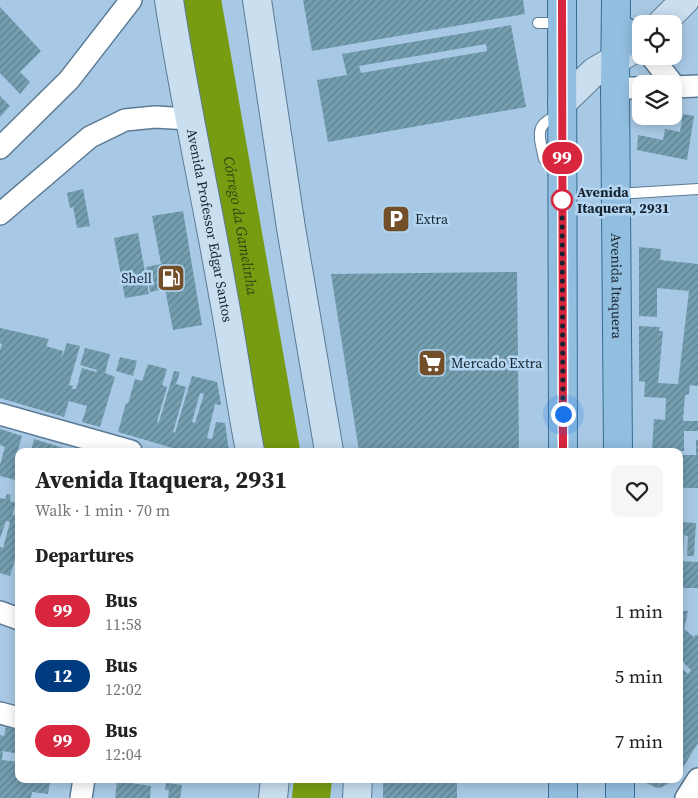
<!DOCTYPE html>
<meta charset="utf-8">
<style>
:root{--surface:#fff;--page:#f6f6f6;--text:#222;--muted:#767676}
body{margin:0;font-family:"Source Serif 4",serif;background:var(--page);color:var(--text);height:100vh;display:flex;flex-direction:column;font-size:19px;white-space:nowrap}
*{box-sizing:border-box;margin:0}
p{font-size:16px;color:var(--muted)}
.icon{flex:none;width:28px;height:28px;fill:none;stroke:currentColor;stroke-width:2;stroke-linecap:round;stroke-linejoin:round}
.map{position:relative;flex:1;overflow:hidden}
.side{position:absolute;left:15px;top:448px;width:668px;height:335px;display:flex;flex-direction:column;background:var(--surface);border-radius:10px;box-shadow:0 2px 12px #0003}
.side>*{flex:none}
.badge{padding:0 10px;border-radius:16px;font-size:18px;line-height:32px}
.fabs{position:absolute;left:632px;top:15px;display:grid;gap:10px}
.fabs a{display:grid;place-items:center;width:50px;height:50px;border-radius:10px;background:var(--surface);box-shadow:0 2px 12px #0003;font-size:25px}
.you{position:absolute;width:25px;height:25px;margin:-12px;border:4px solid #fff;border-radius:50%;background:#1a73e8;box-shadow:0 0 0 8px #1a73e833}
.map>.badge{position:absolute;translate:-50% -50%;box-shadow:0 0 0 2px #fff}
h2{padding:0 20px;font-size:19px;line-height:45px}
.round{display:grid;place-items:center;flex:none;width:52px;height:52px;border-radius:10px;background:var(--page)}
.headline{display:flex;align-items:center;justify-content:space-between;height:85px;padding:0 20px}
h1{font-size:24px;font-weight:700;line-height:38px}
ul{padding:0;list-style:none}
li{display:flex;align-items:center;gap:15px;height:65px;padding:0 20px}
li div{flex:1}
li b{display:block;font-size:19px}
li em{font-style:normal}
li .badge{min-width:55px;font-weight:700;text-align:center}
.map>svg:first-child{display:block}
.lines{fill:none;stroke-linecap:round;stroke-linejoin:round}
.river{stroke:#779c12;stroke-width:38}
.building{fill:url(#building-hatch);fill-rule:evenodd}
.lane-casing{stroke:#5b7a94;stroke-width:12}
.street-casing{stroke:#5b7a94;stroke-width:24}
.secondary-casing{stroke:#5b7a94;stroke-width:30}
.primary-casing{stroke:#386c94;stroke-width:30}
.lane{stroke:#fff;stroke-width:10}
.street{stroke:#fff;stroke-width:21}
.secondary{stroke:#c9deef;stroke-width:28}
.primary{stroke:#92bee0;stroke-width:28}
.line-casing{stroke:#fff;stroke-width:11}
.line{stroke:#d7263d;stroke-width:8}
.walk{stroke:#17242f;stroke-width:5;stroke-dasharray:0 9}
.stop-dot{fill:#fff;stroke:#d7263d;stroke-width:2.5}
.labels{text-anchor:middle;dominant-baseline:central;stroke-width:5;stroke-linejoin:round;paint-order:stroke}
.stop-label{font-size:14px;font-weight:bold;fill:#17242f;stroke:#b4d6f3;text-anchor:start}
.poi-label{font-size:14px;fill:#17242f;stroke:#b4d6f3;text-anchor:start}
.street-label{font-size:14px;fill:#17242f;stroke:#b4d6f3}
.water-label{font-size:15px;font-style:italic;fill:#354413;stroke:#b4d6f3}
</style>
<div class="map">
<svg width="698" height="798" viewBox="0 0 698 798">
<defs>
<pattern id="building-hatch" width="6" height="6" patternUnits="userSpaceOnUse" patternTransform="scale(1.25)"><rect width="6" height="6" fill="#749fb1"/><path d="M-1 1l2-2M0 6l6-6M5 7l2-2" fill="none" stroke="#5e8190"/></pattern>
</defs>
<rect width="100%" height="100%" fill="#a8c9e5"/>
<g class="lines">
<g class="river">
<path id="s1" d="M202,0L281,451"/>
<polyline points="311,798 313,779"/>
</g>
</g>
<g class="building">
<polygon points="303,0 523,0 525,14 312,51"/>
<polygon points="0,7 41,51 20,72 30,82 20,94 0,73"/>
<path d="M511,25L526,107L328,142L317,80L347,75L342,54ZM486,44L487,51L361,73L359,66Z"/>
<polygon points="0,96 10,106 0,117"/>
<polygon points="683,114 694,116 687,160 637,150 638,135 663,140 665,129 680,132"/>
<polygon points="83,189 90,226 77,228 73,207 70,208 67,193"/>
<polygon points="183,211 202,325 173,330 165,289 150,292 146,267 161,264 152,216"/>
<polygon points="138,233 149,294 125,298 114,238"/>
<polygon points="639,247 661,249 660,260 698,264 698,386 690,385 689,394 685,395 683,421 698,421 698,431 684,431 684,451 652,450 654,419 665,420 666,398 644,397 645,382 639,381 639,326 660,327 659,331 663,331 658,383 678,384 689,291 657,288 657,317 639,316"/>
<polygon points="517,272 519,451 359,451 331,274"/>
<polygon points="0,328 49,339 46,346 63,351 61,360 67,343 80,346 69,385 73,386 72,389 76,389 82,368 96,372 97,370 80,365 85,348 110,354 105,373 115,377 100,427 82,422 87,406 69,401 64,417 0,398 0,350 2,344 0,343"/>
<polygon points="120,357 137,361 133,376 116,371"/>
<path d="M148,364L167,369L162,385L167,387L157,422H159L174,371L180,372L176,384L186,387L173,432L175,433L192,376L217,382L221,404L220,405L215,404L207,438L212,439L216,422L225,423L229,451H183L118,432L126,403L128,404L135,379L142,381ZM200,393L204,394L195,423L192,422Z"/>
<polygon points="0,429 22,436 18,450 19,481 0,476 0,465 5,447 0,445"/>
<polygon points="34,439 73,451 31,451"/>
<polygon points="696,440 698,440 698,488 679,488 679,455 696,455"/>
<polygon points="7,494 11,495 10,501 16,503 12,515 14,515 19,501 19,546 10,576 0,573 0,547 3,548 10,522 6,521 0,539 0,498 5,499"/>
<polygon points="679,522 696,523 694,556 687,556 688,536 684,535 683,556 679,555"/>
<polygon points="679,561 698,562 698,588 679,588"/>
<polygon points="679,611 688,611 684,629 694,637 696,634 698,636 698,743 679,774 679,666 688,674 691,670 679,658"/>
<polygon points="6,727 19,730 19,754 3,751 2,760 19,762 19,779 47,779 47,781 50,782 48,794 32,792 31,798 0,798 0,735 4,736"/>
<rect x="383" y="779" width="74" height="19"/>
<polygon points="643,779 656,780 676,779 662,787 657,788 646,783"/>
<polygon points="117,781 151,786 150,798 115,798"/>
<polygon points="166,783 182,785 180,798 168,798 169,790 165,790"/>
</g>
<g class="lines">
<defs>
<g id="lane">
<polyline points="538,23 560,23"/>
<path d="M544,159C539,135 533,123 561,115"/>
<polyline points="617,194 698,189"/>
</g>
<g id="street">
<polyline points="651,56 673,84"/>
<polyline points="674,87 698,86"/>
<polyline points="615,88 641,88"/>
<polyline points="0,148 69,80 131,0"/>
<polyline points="0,214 90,137 125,120 155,117 190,119"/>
<polyline points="0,414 131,451"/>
<polyline points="0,612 19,619"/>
<polyline points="0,713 19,718"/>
<polyline points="81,798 84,779"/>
<polyline points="686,798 698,779"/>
</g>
<g id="secondary">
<path id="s2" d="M169,0C184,99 206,196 223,294C233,347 240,399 250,451"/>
<polyline points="257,0 291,228 329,451"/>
<polyline points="661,24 685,0"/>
<polyline points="562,103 594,72 634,49"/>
<polyline points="273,798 275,779"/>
<polyline points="357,798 358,779"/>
</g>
<g id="primary">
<polyline points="562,0 563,451"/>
<path id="s3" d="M616,0L615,88L618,451"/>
<polyline points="616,26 632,36 640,45"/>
<polyline points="563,779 563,798"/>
<polyline points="620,779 620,798"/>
</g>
</defs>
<use href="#lane" class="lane-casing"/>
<use href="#street" class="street-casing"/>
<use href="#secondary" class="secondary-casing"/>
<use href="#primary" class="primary-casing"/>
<use href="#lane" class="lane"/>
<use href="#street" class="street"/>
<use href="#secondary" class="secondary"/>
<use href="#primary" class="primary"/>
</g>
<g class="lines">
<defs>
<polyline id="line" points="562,0 563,451"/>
</defs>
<use href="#line" class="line-casing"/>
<use href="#line" class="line"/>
<polyline class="walk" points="562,200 563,414"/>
</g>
<defs>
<symbol id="parking-square" viewBox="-11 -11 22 22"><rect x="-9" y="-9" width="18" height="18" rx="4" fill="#734f29" stroke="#b4d6f3"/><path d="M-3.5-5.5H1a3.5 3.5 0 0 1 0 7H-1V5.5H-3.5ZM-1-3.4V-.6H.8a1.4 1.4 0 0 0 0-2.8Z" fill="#fff"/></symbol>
<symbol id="fuel-square" viewBox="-11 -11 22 22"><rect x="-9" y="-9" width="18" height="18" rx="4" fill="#734f29" stroke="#b4d6f3"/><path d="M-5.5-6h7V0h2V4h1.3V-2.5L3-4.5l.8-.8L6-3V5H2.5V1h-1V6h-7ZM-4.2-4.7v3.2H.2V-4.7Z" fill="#fff"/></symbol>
<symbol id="supermarket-square" viewBox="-11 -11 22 22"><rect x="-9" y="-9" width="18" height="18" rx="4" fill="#734f29" stroke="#b4d6f3"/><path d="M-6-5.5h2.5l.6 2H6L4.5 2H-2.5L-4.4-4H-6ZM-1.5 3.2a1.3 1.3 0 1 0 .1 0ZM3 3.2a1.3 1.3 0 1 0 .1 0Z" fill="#fff"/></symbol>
</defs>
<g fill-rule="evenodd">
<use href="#parking-square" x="380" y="203" width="32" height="32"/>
<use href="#fuel-square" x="155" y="262" width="32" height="32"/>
<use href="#supermarket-square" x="416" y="347" width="32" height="32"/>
</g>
<circle class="stop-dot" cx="562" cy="200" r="10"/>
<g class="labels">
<g class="stop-label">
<text x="577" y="192">Avenida<tspan x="577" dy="16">Itaquera, 2931</tspan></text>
</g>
<g class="poi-label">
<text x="415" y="219">Extra</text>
<text x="152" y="278" text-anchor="end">Shell</text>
<text x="451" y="363">Mercado Extra</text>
</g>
<g class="street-label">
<text stroke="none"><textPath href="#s2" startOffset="229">Avenida Professor Edgar Santos</textPath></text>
<text stroke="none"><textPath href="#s3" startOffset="286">Avenida Itaquera</textPath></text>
</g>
<g class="water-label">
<text stroke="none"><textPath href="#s1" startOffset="229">Córrego da Gamelinha</textPath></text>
</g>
</g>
</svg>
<div class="fabs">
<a><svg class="icon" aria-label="locate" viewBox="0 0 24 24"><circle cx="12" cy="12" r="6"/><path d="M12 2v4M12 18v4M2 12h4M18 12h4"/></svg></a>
<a><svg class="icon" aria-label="layers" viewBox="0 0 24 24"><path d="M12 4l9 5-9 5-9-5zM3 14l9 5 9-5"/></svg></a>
</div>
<div class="you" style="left:563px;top:414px"></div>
<b class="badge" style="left:562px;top:158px;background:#d7263d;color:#fff">99</b>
<section class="side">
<div class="headline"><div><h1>Avenida Itaquera, 2931</h1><p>Walk · 1 min · 70 m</p></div><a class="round"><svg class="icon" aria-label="heart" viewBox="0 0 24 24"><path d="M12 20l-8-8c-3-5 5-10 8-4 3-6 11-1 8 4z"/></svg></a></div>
<h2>Departures</h2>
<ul>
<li><span class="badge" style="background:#d7263d;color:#fff">99</span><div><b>Bus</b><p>11:58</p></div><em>1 min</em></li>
<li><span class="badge" style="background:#003b80;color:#fff">12</span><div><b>Bus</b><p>12:02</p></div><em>5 min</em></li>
<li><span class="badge" style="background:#d7263d;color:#fff">99</span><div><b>Bus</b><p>12:04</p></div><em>7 min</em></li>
</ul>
</section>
</div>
